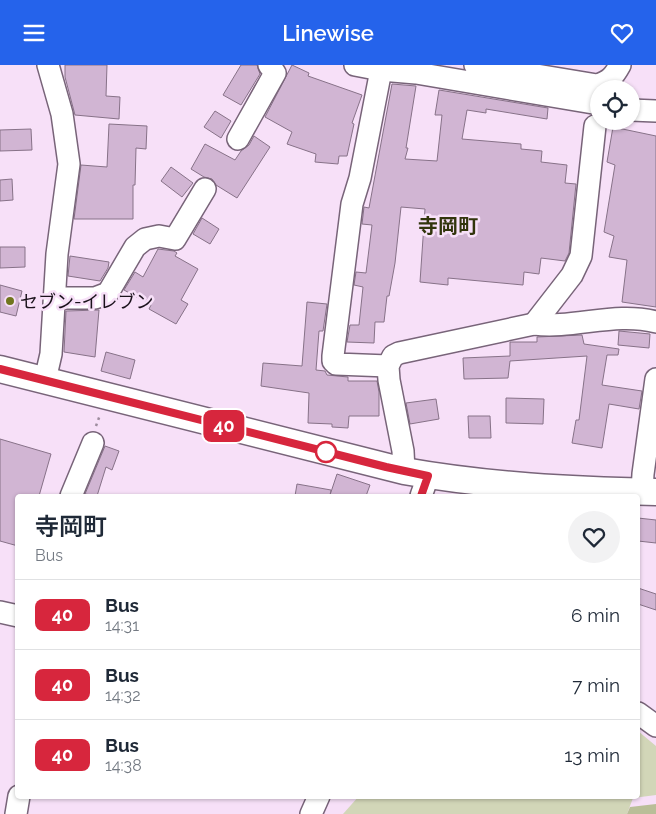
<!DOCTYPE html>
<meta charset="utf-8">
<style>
:root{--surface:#fff;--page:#f2f2f3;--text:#1f2937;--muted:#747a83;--line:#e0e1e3;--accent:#2563eb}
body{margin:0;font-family:Raleway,"Noto Sans JP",sans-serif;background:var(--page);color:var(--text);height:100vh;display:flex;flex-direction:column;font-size:19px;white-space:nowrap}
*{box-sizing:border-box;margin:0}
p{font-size:16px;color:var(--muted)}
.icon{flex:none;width:28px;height:28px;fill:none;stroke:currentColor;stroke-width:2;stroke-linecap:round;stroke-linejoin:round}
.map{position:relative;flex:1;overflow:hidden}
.drawer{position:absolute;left:15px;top:429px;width:625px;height:305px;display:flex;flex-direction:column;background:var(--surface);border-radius:5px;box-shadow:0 1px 4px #0004}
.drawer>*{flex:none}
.badge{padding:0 10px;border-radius:8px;font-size:18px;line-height:32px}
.fabs{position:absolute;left:590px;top:15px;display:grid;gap:10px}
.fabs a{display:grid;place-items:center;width:50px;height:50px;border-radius:50%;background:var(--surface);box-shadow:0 1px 4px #0004;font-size:25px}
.map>.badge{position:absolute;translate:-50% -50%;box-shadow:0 0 0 2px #fff}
.round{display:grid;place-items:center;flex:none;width:52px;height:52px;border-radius:26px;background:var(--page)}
.head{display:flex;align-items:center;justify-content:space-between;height:85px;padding:0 20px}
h1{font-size:24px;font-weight:600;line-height:38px}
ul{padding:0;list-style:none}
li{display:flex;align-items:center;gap:15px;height:70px;padding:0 20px;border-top:1px solid var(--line)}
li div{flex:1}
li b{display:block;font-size:19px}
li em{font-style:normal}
li .badge{min-width:55px;font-weight:700;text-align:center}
header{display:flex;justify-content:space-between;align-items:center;height:65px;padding:0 20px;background:var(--accent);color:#fff;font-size:22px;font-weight:600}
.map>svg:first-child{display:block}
.green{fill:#d2d6b8}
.forest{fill:#b9be98}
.building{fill:#d1b5d3;stroke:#877288}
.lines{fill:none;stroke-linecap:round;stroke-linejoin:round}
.minor-casing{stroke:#786479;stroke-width:24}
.major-casing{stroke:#786479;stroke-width:29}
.path{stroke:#9d8c9e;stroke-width:2.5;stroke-dasharray:2.5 4;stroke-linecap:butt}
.minor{stroke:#fff;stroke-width:21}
.major{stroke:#fff;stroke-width:26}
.line-casing{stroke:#fff;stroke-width:11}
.line{stroke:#d7263d;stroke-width:8}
.poi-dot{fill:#70761e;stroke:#f7e0f8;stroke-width:2}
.stop-dot{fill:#fff;stroke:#d7263d;stroke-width:2.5}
.labels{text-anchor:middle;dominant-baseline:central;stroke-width:5;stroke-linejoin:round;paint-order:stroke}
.poi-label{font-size:18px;fill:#1a121b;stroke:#f7e0f8;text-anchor:start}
.quarter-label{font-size:20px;font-weight:bold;fill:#32350c;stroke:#f7e0f8}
</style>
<header><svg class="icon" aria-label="menu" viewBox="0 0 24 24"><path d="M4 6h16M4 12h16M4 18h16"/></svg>Linewise<svg class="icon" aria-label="heart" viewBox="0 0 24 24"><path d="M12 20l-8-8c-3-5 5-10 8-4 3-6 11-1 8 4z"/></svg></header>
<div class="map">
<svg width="656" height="749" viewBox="0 0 656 749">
<rect width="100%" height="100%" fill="#f7e0f8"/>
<polygon class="green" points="638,666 656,681 656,730 633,733 627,749 343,749 359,731 638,731"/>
<polygon class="forest" points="656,739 656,749 627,749 630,742"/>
<g class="building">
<polygon points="65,0 107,0 106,31 120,32 119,54 75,50 65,12"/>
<polygon points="241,0 257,0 260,9 241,40 223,30"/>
<polygon points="292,0 309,8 308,11 362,30 352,58 354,59 347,91 339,91 338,99 315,97 316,89 287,79 292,67 265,52"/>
<polygon points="392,19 416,21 406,83 408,83 405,94 437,96 442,50 435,50 439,25 548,43 547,54 486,44 486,48 467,45 462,74 521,79 521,84 542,86 541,97 567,100 565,118 576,119 569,188 565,196 541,193 539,209 524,207 523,220 448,213 448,220 420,217 425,144 401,142 395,198 389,231 387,231 384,257 375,257 374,278 347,277 350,260 359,260 363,222 354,220 356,207 366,208 372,160 362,159 364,142 369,143"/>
<polygon points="215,46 231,56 221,73 204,62"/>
<polygon points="109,59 147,61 146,84 136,83 135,120 133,120 133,154 74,154 81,100 107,102"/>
<polygon points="613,62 656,71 656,242 622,237 627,195 609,192 614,171 604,167 615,100 607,97"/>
<polygon points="31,64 32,85 0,86 0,65"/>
<polygon points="254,71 270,82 237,133 216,120 212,114 204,112 191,104 205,79 235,95 241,86 249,80"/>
<polygon points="171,102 193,118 182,132 161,116"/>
<polygon points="12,114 13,135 0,136 0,115"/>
<polygon points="202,153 219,164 210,179 193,169"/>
<polygon points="0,182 25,182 25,202 0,203"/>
<polygon points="158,184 174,186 177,188 175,191 198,204 181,235 188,239 176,259 149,244 151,240 124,225 135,207 143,212"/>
<polygon points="70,191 109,197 108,203 100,216 68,211"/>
<polygon points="0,220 22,226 16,251 0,247"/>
<polygon points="307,237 327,239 323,266 319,266 316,305 325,306 327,310 348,312 348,316 377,316 379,327 379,351 349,351 348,363 332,362 332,359 308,358 309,328 261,321 263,298 302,301"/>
<polygon points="99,245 95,292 64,287 66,246"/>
<polygon points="619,266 650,269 649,283 618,280"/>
<polygon points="582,270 584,279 619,284 618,290 607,290 602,320 642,326 639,344 609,339 602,383 572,378 576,355 579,355 587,291 510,296 508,313 464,314 463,293 510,291 510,277 537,277 537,272"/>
<polygon points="106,287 135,295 130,314 101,306"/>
<polygon points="506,333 544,334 543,359 506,358"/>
<polygon points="436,334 439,354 410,359 406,338"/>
<polygon points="468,351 490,351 491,373 469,373"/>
<polygon points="0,374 51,389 39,431 18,431 18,481 0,476"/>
<polygon points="105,381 119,386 112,405 106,402 97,431 85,429"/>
<polygon points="337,409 370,420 366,431 295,431 297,419 331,425 330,430"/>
<polygon points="638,453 656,455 656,478 638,476"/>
<polygon points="638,523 656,529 656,545 638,539"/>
</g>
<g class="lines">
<defs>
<g id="minor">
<polyline points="355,0 381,5 416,8 599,39"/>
<path d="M475,0L597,20C610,16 614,11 620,0"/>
<polyline points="381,5 360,113 352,139 333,291 333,296 336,299 388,301"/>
<polyline points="631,45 656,46"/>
<polyline points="238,74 275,8 269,0"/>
<polyline points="55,233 95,233 108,228 135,182 145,174 159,171 175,174 205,124"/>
<polyline points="534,259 572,210 581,191 595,61"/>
<polyline points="45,315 51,289 57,189 69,99 62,49 48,0"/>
<path d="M404,406L403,386L389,315L388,301L393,291L399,288L534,259C574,264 616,246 656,257"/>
<polyline points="642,427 643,409 656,314"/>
<polyline points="71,431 93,378"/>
<polyline points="421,431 428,411"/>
<polyline points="0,547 18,551"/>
<polyline points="638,648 656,661"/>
<polyline points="16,749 19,731"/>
<polyline points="311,749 319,731"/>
</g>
<path id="major" d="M0,304L404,406C489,421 571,425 656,427"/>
</defs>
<use href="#minor" class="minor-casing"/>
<use href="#major" class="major-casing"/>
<polyline class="path" points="96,361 100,350"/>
<use href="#minor" class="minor"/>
<use href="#major" class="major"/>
</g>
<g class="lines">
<defs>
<polyline id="line" points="0,304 386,402 428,411 421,431"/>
</defs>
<use href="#line" class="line-casing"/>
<use href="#line" class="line"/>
</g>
<circle class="poi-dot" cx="10" cy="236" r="5"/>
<circle class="stop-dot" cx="326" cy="387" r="10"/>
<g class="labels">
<g class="poi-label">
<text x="20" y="236">セブン-イレブン</text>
</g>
<g class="quarter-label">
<text x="448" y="161">寺岡町</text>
</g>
</g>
</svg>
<div class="fabs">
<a><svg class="icon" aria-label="locate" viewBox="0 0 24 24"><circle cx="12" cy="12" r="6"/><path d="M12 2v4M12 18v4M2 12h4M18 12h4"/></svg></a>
</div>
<b class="badge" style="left:224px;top:361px;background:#d7263d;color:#fff">40</b>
<section class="drawer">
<div class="head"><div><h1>寺岡町</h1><p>Bus</p></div><a class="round"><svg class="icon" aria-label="heart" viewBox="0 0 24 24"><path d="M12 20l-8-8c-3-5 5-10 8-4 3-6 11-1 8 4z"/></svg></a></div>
<ul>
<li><span class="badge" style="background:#d7263d;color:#fff">40</span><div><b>Bus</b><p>14:31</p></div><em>6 min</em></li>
<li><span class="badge" style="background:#d7263d;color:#fff">40</span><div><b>Bus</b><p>14:32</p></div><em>7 min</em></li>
<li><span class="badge" style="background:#d7263d;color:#fff">40</span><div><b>Bus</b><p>14:38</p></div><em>13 min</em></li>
</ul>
</section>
</div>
